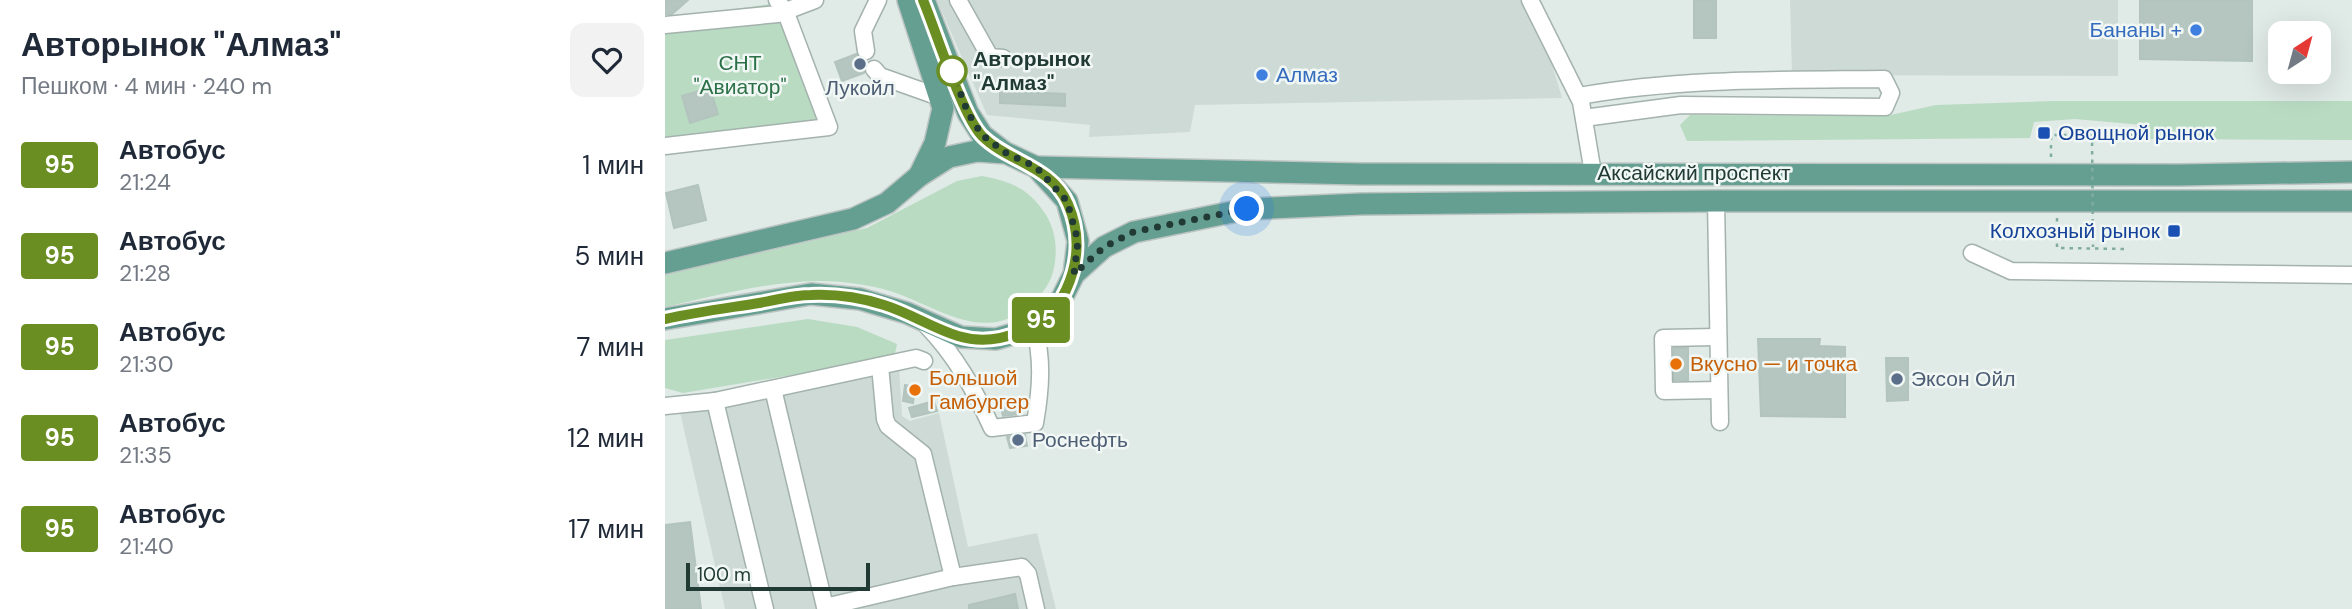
<!DOCTYPE html>
<html lang="ru">
<meta charset="utf-8">
<style>
:root{--surface:#fff;--page:#f2f2f3;--text:#1f2937;--muted:#747a83}
body{margin:0;font-family:"DM Sans",sans-serif;background:var(--page);color:var(--text);height:100vh;display:flex;flex-direction:column;font-size:26px;white-space:nowrap}
*{box-sizing:border-box;margin:0}
p{font-size:23px;color:var(--muted)}
.icon{flex:none;width:38px;height:38px;fill:none;stroke:currentColor;stroke-width:2;stroke-linecap:round;stroke-linejoin:round}
.map{position:relative;flex:1;overflow:hidden}
.sheet{display:flex;flex-direction:column;background:var(--surface);width:665px}
.sheet>*{flex:none}
.badge{padding:0 14px;border-radius:5px;font-size:24px;line-height:46px}
.needle{width:46px;rotate:36deg}
.controls{position:absolute;left:1603px;top:21px;display:grid;gap:14px}
.controls a{display:grid;place-items:center;width:63px;height:63px;border-radius:14px;background:var(--surface);box-shadow:0 7px 28px #0002;font-size:35px}
.scale{position:absolute;left:21px;bottom:18px;width:184px;box-sizing:border-box;padding-left:7px;border:4px solid #213a34;border-top:0;font-size:19px;line-height:24px;white-space:nowrap;color:#213a34;-webkit-text-stroke:5px #f0f7f4;paint-order:stroke}
.you{position:absolute;width:35px;height:35px;margin:-18px;border:5px solid #fff;border-radius:50%;background:#1a73e8;box-shadow:0 0 0 10px #1a73e833}
.map>.badge{position:absolute;translate:-50% -50%;box-shadow:0 0 0 4px #fff}
.round{display:grid;place-items:center;flex:none;width:74px;height:74px;border-radius:14px;background:var(--page)}
.summary{display:flex;align-items:center;justify-content:space-between;height:119px;padding:0 21px}
h1{font-size:33px;font-weight:700;line-height:52px}
ul{padding:0;list-style:none}
li{display:flex;align-items:center;gap:21px;height:91px;padding:0 21px}
li div{flex:1}
li b{display:block;font-size:26px}
li em{font-style:normal}
li .badge{min-width:77px;font-weight:700;text-align:center}
main{display:flex;flex:1;min-height:0}
.map>svg:first-child{display:block}
.built{fill:#cedad5}
.green{fill:#b9dbc2}
.building{fill:#b5c5bf;stroke:#b2c4bd;stroke-width:2}
.lines{fill:none;stroke-linecap:round;stroke-linejoin:round}
.minor-casing{stroke:#a3b2ad;stroke-width:19}
.major-casing{stroke:#bcc4c2;stroke-width:24}
.path{stroke:#81ada0;stroke-width:2.5;stroke-dasharray:3.5 5;stroke-linecap:butt}
.minor{stroke:#fff;stroke-width:16}
.major{stroke:#659f91;stroke-width:21}
.path-bridge{stroke:#81ada0;stroke-width:2.5;stroke-dasharray:3.5 5;stroke-linecap:butt}
.line-casing{stroke:#fff;stroke-width:16}
.line{stroke:#6b8e23;stroke-width:10}
.walk{stroke:#213a34;stroke-width:7;stroke-dasharray:0 12.6}
.shop-dot{fill:#3f7fe0;stroke:#f0f7f4;stroke-width:2.5}
.service-dot{fill:#5c6f8a;stroke:#f0f7f4;stroke-width:2.5}
.stop-dot{fill:#fff;stroke:#6b8e23;stroke-width:3.5}
.transit-dot{fill:#1a4fb4;stroke:#f0f7f4;stroke-width:2.5}
.food-dot{fill:#e8710a;stroke:#f0f7f4;stroke-width:2.5}
.labels{text-anchor:middle;dominant-baseline:central;stroke-width:5;stroke-linejoin:round;paint-order:stroke}
.shop-label{font-size:21px;fill:#366cbe;stroke:#f0f7f4;text-anchor:end}
.stop-label{font-size:21px;font-weight:bold;fill:#213a34;stroke:#f0f7f4;text-anchor:start}
.park-label{font-size:21px;fill:#2c7047;stroke:#f0f7f4}
.service-label{font-size:21px;fill:#4e5e75;stroke:#f0f7f4;text-anchor:start}
.transit-label{font-size:21px;fill:#164399;stroke:#f0f7f4;text-anchor:start}
.street-label{font-size:21px;fill:#213a34;stroke:#f0f7f4}
.food-label{font-size:21px;fill:#c56008;stroke:#f0f7f4;text-anchor:start}
</style>
<main>
<section class="sheet">
<div class="summary"><div><h1>Авторынок &quot;Алмаз&quot;</h1><p>Пешком · 4 мин · 240 m</p></div><a class="round"><svg class="icon" aria-label="heart" viewBox="0 0 24 24"><path d="M12 20l-8-8c-3-5 5-10 8-4 3-6 11-1 8 4z"/></svg></a></div>
<ul>
<li><span class="badge" style="background:#6b8e23;color:#fff">95</span><div><b>Автобус</b><p>21:24</p></div><em>1 мин</em></li>
<li><span class="badge" style="background:#6b8e23;color:#fff">95</span><div><b>Автобус</b><p>21:28</p></div><em>5 мин</em></li>
<li><span class="badge" style="background:#6b8e23;color:#fff">95</span><div><b>Автобус</b><p>21:30</p></div><em>7 мин</em></li>
<li><span class="badge" style="background:#6b8e23;color:#fff">95</span><div><b>Автобус</b><p>21:35</p></div><em>12 мин</em></li>
<li><span class="badge" style="background:#6b8e23;color:#fff">95</span><div><b>Автобус</b><p>21:40</p></div><em>17 мин</em></li>
</ul>
</section>
<div class="map">
<svg width="1687" height="609" viewBox="0 0 1687 609">
<rect width="100%" height="100%" fill="#e0eae6"/>
<g class="built">
<polygon points="272,0 855,0 883,51 897,98 530,105 525,132 424,137 425,125 322,115"/>
<polygon points="1125,0 1453,0 1453,76 1127,75"/>
<polygon points="234,366 237,416 245,421 274,413 303,547 372,533 391,609 60,609 15,412"/>
</g>
<g class="green">
<polygon points="120,2 172,131 0,149 0,19"/>
<polygon points="1388,101 1687,101 1687,140 1481,139 1478,125 1410,119 1369,122 1365,138 1022,141 1015,125 1025,115 1221,116 1271,105"/>
<path d="M317,176C344,181 363,188 379,212C392,230 394,256 386,278C381,290 373,298 363,306C318,345 272,306 225,291C202,284 176,281 152,281C101,282 49,296 0,307V275L202,228L292,181Z"/>
<polygon points="143,319 192,327 232,344 229,358 18,393 0,388 0,340"/>
</g>
<g class="building">
<polygon points="0,0 23,0 7,14 0,14"/>
<rect x="1029" y="0" width="22" height="38"/>
<polygon points="1475,0 1587,0 1587,61 1475,59"/>
<polygon points="191,54 202,61 199,73 177,81 170,62"/>
<polygon points="45,88 53,114 25,123 17,96"/>
<polygon points="335,91 400,94 400,106 335,103"/>
<polygon points="33,185 41,220 9,228 1,193"/>
<polygon points="1093,339 1155,339 1154,346 1180,347 1180,417 1096,416"/>
<rect x="1009" y="348" width="14" height="32"/>
<polygon points="1221,358 1243,358 1243,400 1222,401"/>
<polygon points="240,385 250,387 248,403 238,401"/>
<polygon points="269,401 272,411 247,417 244,408"/>
<polygon points="354,405 356,414 338,416 336,408"/>
<polygon points="360,435 362,446 345,448 342,437"/>
<polygon points="25,522 36,609 0,609 0,525"/>
<polygon points="350,594 353,609 304,609 304,605"/>
</g>
<g class="lines">
<defs>
<g id="minor">
<polyline points="293,0 325,57 338,58"/>
<polyline points="865,0 916,102 928,173"/>
<polyline points="0,25 113,14 150,0"/>
<polyline points="201,51 198,31 213,0"/>
<polyline points="209,69 215,76 277,98"/>
<path d="M914,96C1015,78 1116,80 1219,79L1226,93L1220,107L1016,105L919,118"/>
<polyline points="0,146 164,127 121,13 112,0"/>
<polyline points="1051,201 1055,422"/>
<polyline points="1307,253 1346,271 1687,275"/>
<path d="M260,324C291,356 309,389 327,428L370,423C376,388 378,359 369,325"/>
<polyline points="1052,337 998,338 999,391 1054,390"/>
<polyline points="108,389 160,607 288,577 258,454 223,426 220,419 215,366"/>
<polyline points="50,401 100,609"/>
<polyline points="0,406 50,401 251,358 259,361"/>
<polyline points="288,577 357,567 363,574 371,609"/>
</g>
<g id="major">
<polyline points="243,0 278,108 270,143 254,176"/>
<polyline points="259,0 303,113 317,135 339,152"/>
<polyline points="371,167 695,174 1515,175 1687,172"/>
<polyline points="0,263 188,219 222,203 254,176 284,157 312,151 341,153 371,167 402,201 413,241 409,274 397,298 378,319 358,331 331,339 296,337 242,313 195,299 146,294 0,319"/>
<polyline points="409,274 439,247 469,232 582,209 696,204 1051,201 1687,201"/>
</g>
</defs>
<use href="#minor" class="minor-casing"/>
<use href="#major" class="major-casing"/>
<g class="path">
<polyline points="1386,157 1386,135 1472,135"/>
<polyline points="1392,218 1392,248 1461,249"/>
</g>
<use href="#minor" class="minor"/>
<use href="#major" class="major"/>
<polyline class="path-bridge" points="1427,134 1428,247"/>
</g>
<g class="lines">
<defs>
<path id="line" d="M0,319C31,312 63,308 94,303C111,300 129,295 146,295C170,294 197,298 219,305C245,313 267,328 293,336C333,348 383,328 401,290C414,262 415,232 403,204C387,166 343,162 317,136C297,115 271,31 258,0"/>
</defs>
<use href="#line" class="line-casing"/>
<use href="#line" class="line"/>
<polyline class="walk" points="287,71 303,113 317,135 341,153 371,167 402,201 413,241 409,274 439,247 468,232 582,209"/>
</g>
<g class="shop-dot">
<circle cx="1531" cy="30" r="7"/>
<circle cx="597" cy="75" r="7"/>
</g>
<g class="service-dot">
<circle cx="195" cy="64" r="7"/>
<circle cx="1232" cy="379" r="7"/>
<circle cx="353" cy="440" r="7"/>
</g>
<circle class="stop-dot" cx="287" cy="71" r="14"/>
<g class="transit-dot">
<rect x="1372" y="126" width="14" height="14" rx="3.5"/>
<rect x="1502" y="224" width="14" height="14" rx="3.5"/>
</g>
<g class="food-dot">
<circle cx="1011" cy="364" r="7"/>
<circle cx="250" cy="390" r="7"/>
</g>
<g class="labels">
<g class="shop-label">
<text x="1517" y="30">Бананы +</text>
<text x="611" y="75" text-anchor="start">Алмаз</text>
</g>
<g class="stop-label">
<text x="308" y="59">Авторынок<tspan x="308" dy="24">"Алмаз"</tspan></text>
</g>
<g class="park-label">
<text x="75" y="63">СНТ<tspan x="75" dy="24">"Авиатор"</tspan></text>
</g>
<g class="service-label">
<text x="195" y="88" text-anchor="middle">Лукойл</text>
<text x="1246" y="379">Эксон Ойл</text>
<text x="367" y="440">Роснефть</text>
</g>
<g class="transit-label">
<text x="1393" y="133">Овощной рынок</text>
<text x="1495" y="231" text-anchor="end">Колхозный рынок</text>
</g>
<g class="street-label">
<text x="1029" y="173">Аксайский проспект</text>
</g>
<g class="food-label">
<text x="1025" y="364">Вкусно — и точка</text>
<text x="264" y="378">Большой<tspan x="264" dy="24">Гамбургер</tspan></text>
</g>
</g>
</svg>
<div class="controls">
<a><svg class="needle" viewBox="-14 -14 28 28"><path d="M0-13l5 13h-10z" fill="#e53935"/><path d="M0 13l5-13h-10z" fill="#747a83"/></svg></a>
</div>
<div class="scale">100 m</div>
<div class="you" style="left:582px;top:209px"></div>
<b class="badge" style="left:376px;top:320px;background:#6b8e23;color:#fff">95</b>
</div>
</main>
